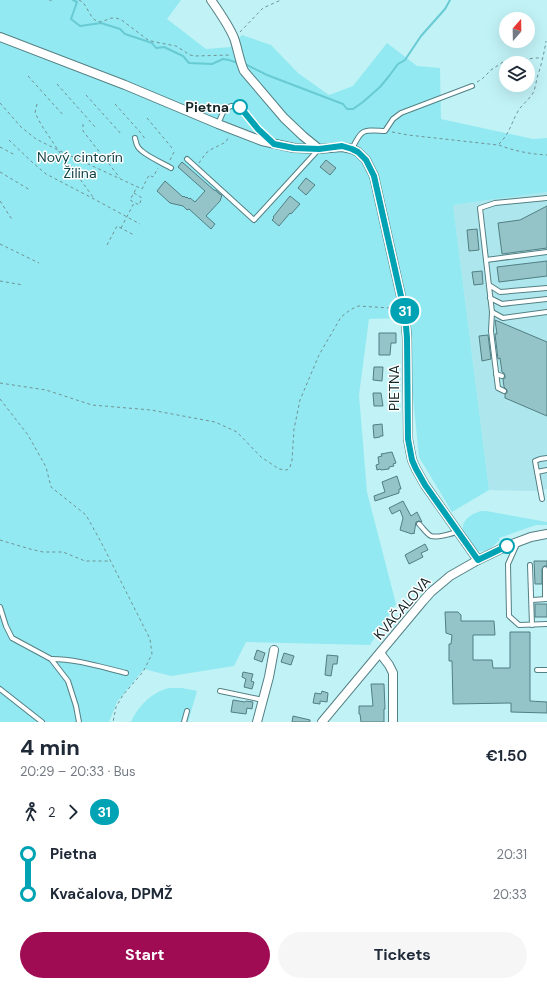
<!DOCTYPE html>
<meta charset="utf-8">
<style>
:root{--surface:#fff;--page:#f6f6f7;--text:#1f2937;--muted:#747a83;--accent:#9f0c54}
body{margin:0;font-family:"DM Sans",sans-serif;background:var(--page);color:var(--text);height:100vh;display:flex;flex-direction:column;font-size:15px;white-space:nowrap}
*{box-sizing:border-box;margin:0}
p{font-size:13px;color:var(--muted)}
.icon{flex:none;width:22px;height:22px;fill:none;stroke:currentColor;stroke-width:2;stroke-linecap:round;stroke-linejoin:round}
.map{position:relative;height:722px;overflow:hidden}
.drawer{display:flex;flex-direction:column;background:var(--surface);flex:1}
.drawer>*{flex:none}
.badge{padding:0 8px;border-radius:13px;font-size:14px;line-height:26px}
.needle{width:26px;rotate:20deg}
.buttons{position:absolute;left:499px;top:12px;display:grid;gap:8px}
.buttons a{display:grid;place-items:center;width:36px;height:36px;border-radius:50%;background:var(--surface);box-shadow:0 4px 16px #0002;font-size:20px}
.map>.badge{position:absolute;translate:-50% -50%;box-shadow:0 0 0 2px #fff}
.legs{display:flex;align-items:center;gap:6px;height:44px;padding:0 20px;font-size:13px}
.legs p{margin-inline-start:auto}
.headline{display:flex;align-items:center;justify-content:space-between;height:68px;padding:0 20px}
h1{font-size:22px;font-weight:700;line-height:30px}
.button{display:flex;gap:8px;margin-top:auto;padding:8px 20px}
.button a{flex:1;height:46px;border-radius:24px;background:var(--accent);color:#fff;font-size:16px;font-weight:700;line-height:46px;text-align:center}
.button a+a{background:var(--page);color:var(--text)}
ul{padding:0 20px;list-style:none}
li{display:flex;align-items:center;gap:14px;height:40px;font-size:15px}
li i{display:grid;place-items:center;width:6px;height:100%;margin:0 5px;background:currentColor}
li i::after{content:'';width:10px;height:10px;margin:-5px;border:3px solid;border-radius:50%;background:var(--surface)}
li p{margin-inline-start:auto}
li:first-child i{background:linear-gradient(#0000 50%,currentColor 0)}
li:last-child i{background:linear-gradient(currentColor 50%,#0000 0)}
.map>svg:first-child{display:block}
.built{fill:#ade7ed}
.green{fill:#93e9f1}
.lines{fill:none;stroke-linecap:round;stroke-linejoin:round}
.stream{stroke:#68cad3;stroke-width:2}
.building{fill:#94c3c8;stroke:#517f83}
.service-casing{stroke:#538084;stroke-width:6}
.minor-casing{stroke:#538084;stroke-width:10}
.path{stroke:#6f9295;stroke-width:1;stroke-dasharray:3 3;stroke-linecap:butt}
.service{stroke:#fff;stroke-width:4}
.minor{stroke:#fff;stroke-width:8}
.line-1-casing{stroke:#fff;stroke-width:9}
.line-1{stroke:#00a3b4;stroke-width:6}
.stop-1-dot{fill:#fff;stroke:#00a3b4;stroke-width:2}
.labels{text-anchor:middle;dominant-baseline:central;stroke-width:3;stroke-linejoin:round;paint-order:stroke}
.stop-label{font-size:14px;font-weight:bold;fill:#122527;stroke:#fff;text-anchor:end}
.park-label{font-size:14px;fill:#134145;stroke:#fff}
.street-label{font-size:14px;fill:#122527;stroke:#fff}
</style>
<div class="map">
<svg width="547" height="722" viewBox="0 0 547 722">
<rect width="100%" height="100%" fill="#c1f2f6"/>
<polygon class="built" points="547,192 547,489 534,491 489,490 453,205"/>
<g class="green">
<polygon points="0,0 181,0 167,19 206,49 231,47 242,35 271,45 298,73 329,95 353,86 387,43 417,66 440,68 441,119 533,139 547,138 547,192 453,205 489,490 452,512 419,457 405,318 369,319 359,395 367,492 396,604 370,645 246,642 234,666 171,676 144,669 117,702 109,722 0,722"/>
<path d="M481,511H486L547,522V525H536L499,538L500,540C495,544 490,550 484,551C476,553 473,547 469,541C467,538 464,534 463,530C461,520 473,513 481,511Z"/>
<path d="M169,688H182L197,691L188,722H131C138,706 152,692 169,688Z"/>
</g>
<g class="lines">
<g class="stream">
<polyline points="73,0 77,2 71,19 80,26 101,23 120,29 125,34 152,43 156,48 164,47 183,56 189,63 212,64 223,59 229,60 238,63"/>
<polyline points="245,64 267,75 343,104 347,109 353,109 363,102 380,87 389,76 398,64 405,60 421,36 445,9 450,0"/>
</g>
</g>
<g class="building">
<polygon points="326,160 336,168 330,175 320,167"/>
<polygon points="182,162 214,190 217,191 217,192 219,193 219,194 222,195 220,201 206,216 215,224 211,229 189,209 187,210 183,206 170,203 157,191 165,181 183,197 184,196 186,198 187,197 189,199 190,198 195,202 205,191 178,167"/>
<polygon points="306,178 315,185 306,195 298,188"/>
<polygon points="290,196 300,204 291,214 290,213 279,226 272,220 274,218 273,217"/>
<polygon points="547,206 547,248 502,254 498,223 520,220"/>
<polygon points="477,229 479,250 469,251 467,230"/>
<polygon points="547,261 547,276 499,282 497,267"/>
<polygon points="482,271 483,284 474,285 472,272"/>
<polygon points="495,320 547,342 547,416 505,398 505,394 507,393 507,390 504,387 503,379 505,378 505,376 504,373 502,372 500,358 498,359 495,334 497,334"/>
<polygon points="379,333 396,333 396,343 391,343 390,355 379,355"/>
<polygon points="488,335 491,359 482,361 479,336"/>
<polygon points="374,367 383,367 382,381 373,380"/>
<polygon points="373,393 381,393 383,406 374,406"/>
<polygon points="382,424 383,436 380,436 380,437 374,438 373,425"/>
<polygon points="392,452 396,463 393,464 394,466 389,467 389,469 381,470 380,469 377,470 376,465 379,464 378,457 382,456 381,454"/>
<polygon points="397,476 401,489 399,489 399,493 375,501 374,496 385,492 382,482"/>
<polygon points="403,501 411,516 417,512 422,522 419,521 416,522 414,534 413,533 412,534 400,530 403,518 400,510 392,514 389,508"/>
<polygon points="425,544 428,550 421,553 423,557 409,564 405,555"/>
<polygon points="534,561 547,561 547,566 544,566 542,569 542,584 535,584"/>
<rect x="535" y="604" width="12" height="13"/>
<polygon points="445,612 458,612 461,615 461,621 494,621 495,635 473,635 473,660 492,660 493,668 510,668 510,632 530,632 530,701 547,702 547,713 511,712 511,703 453,704 452,661 449,661 449,644 451,644 452,635 446,633"/>
<polygon points="257,650 265,653 262,662 254,659"/>
<polygon points="284,653 294,656 291,665 281,662"/>
<polygon points="327,655 338,656 337,664 333,664 331,676 325,675"/>
<polygon points="243,672 253,674 251,681 254,682 252,689 244,687 246,679 242,677"/>
<polygon points="371,684 384,684 385,709 384,709 384,722 361,722 360,714 359,714 359,706 373,706"/>
<polygon points="322,691 328,693 327,702 320,701 320,704 313,703 315,693 321,694"/>
<polygon points="233,700 245,702 246,701 253,702 252,709 247,708 246,714 231,712"/>
<polygon points="293,716 310,720 310,722 292,722"/>
</g>
<g class="lines">
<defs>
<g id="service">
<polyline points="218,124 224,110 231,106 238,106 243,109 259,129 272,141"/>
<path d="M135,138C136,142 136,144 138,147C143,155 163,163 171,168"/>
<path d="M352,149C362,128 363,130 385,131L393,119L401,113L472,86"/>
<polyline points="187,159 254,220 319,149"/>
<polyline points="486,260 547,252"/>
<polyline points="489,285 500,292 547,288"/>
<polyline points="490,298 502,304 547,299"/>
<polyline points="492,312 503,318 547,312"/>
<polyline points="496,374 502,376"/>
<polyline points="504,391 498,388 491,331 492,312 480,208 495,203 547,198"/>
<polyline points="537,472 547,470"/>
<polyline points="542,499 535,461 540,459 547,458"/>
<path d="M419,524C423,528 427,534 431,536C436,538 453,534 457,531"/>
<polyline points="517,544 508,564 509,616 519,625 547,624"/>
<polyline points="530,565 532,625"/>
<polyline points="545,569 545,599"/>
<polyline points="532,600 547,599"/>
<polyline points="0,607 6,626 12,638 51,659 68,681 76,706 79,722"/>
<path d="M51,659C77,659 101,667 126,673"/>
<polyline points="537,670 547,670"/>
<polyline points="0,689 42,722"/>
<polyline points="220,691 263,700"/>
<polyline points="184,722 187,711"/>
</g>
<g id="minor">
<path d="M211,0C218,10 229,26 234,38C238,49 239,60 244,71L284,118L303,136L319,149"/>
<polyline points="0,37 125,85 218,124 262,141 294,148 319,149 342,147 352,149 358,152 366,160 374,176 405,314 407,338 408,439 412,460 416,469 425,485 478,560"/>
<polyline points="380,653 389,665 393,673 393,722"/>
<polyline points="257,722 269,677 274,650"/>
<polyline points="322,722 423,601 431,592 443,582 450,576 478,560 507,546 531,537 547,534"/>
</g>
</defs>
<use href="#service" class="service-casing"/>
<use href="#minor" class="minor-casing"/>
<g class="path">
<polyline points="49,0 55,0"/>
<path d="M79,0C81,1 83,2 84,4C88,9 90,16 95,20C102,25 106,18 113,18C117,18 120,19 123,21L148,40L155,42L176,46L190,55L195,56L231,55"/>
<polyline points="240,32 263,8 281,0"/>
<polyline points="28,76 64,116"/>
<polyline points="477,82 482,79 491,70 503,62 535,58 543,58"/>
<polyline points="57,84 96,128"/>
<polyline points="86,95 122,135"/>
<polyline points="0,103 21,127 36,139 58,150 142,189 149,175 153,177 158,168"/>
<polyline points="37,104 35,113 42,126 62,156 77,175 93,197"/>
<polyline points="115,104 140,132 146,140"/>
<polyline points="147,118 172,148"/>
<polyline points="83,124 83,131 120,178"/>
<path d="M392,132L408,135L498,145C510,133 510,126 517,113C521,105 528,101 533,93C535,89 536,83 537,78C541,66 544,54 546,41"/>
<polyline points="9,140 32,162 46,174 94,199 140,224"/>
<path d="M499,145C514,151 530,154 547,155"/>
<polyline points="0,147 15,155"/>
<polyline points="170,160 175,150"/>
<polyline points="199,163 206,153 212,149 226,142 229,136"/>
<polyline points="0,172 30,190"/>
<polyline points="134,193 142,198 139,205 130,200 137,187"/>
<polyline points="0,201 13,221"/>
<polyline points="121,228 134,203"/>
<polyline points="0,244 39,263"/>
<polyline points="107,245 117,226 134,235"/>
<polyline points="0,281 23,285"/>
<polyline points="0,383 46,390 92,405 151,410 215,422 237,432 261,457 279,469 287,470 290,467 292,460 294,429 300,400 319,355 341,317 350,310 358,306 390,308 396,310"/>
<polyline points="0,399 28,435 46,467 51,487 86,515 101,542 150,639 152,654 143,672 123,695 116,707 113,722"/>
<polyline points="0,540 30,549 43,552 63,552 85,561 110,561"/>
</g>
<use href="#service" class="service"/>
<use href="#minor" class="minor"/>
</g>
<g class="lines">
<defs>
<polyline id="line-1" points="240,107 258,129 274,144 294,148 319,149 342,146 352,149 358,152 366,160 374,176 405,314 407,338 408,439 412,460 416,469 425,485 478,560 507,546"/>
</defs>
<use href="#line-1" class="line-1-casing"/>
<use href="#line-1" class="line-1"/>
</g>
<g class="stop-1-dot">
<circle cx="240" cy="107" r="7"/>
<circle cx="507" cy="546" r="7"/>
</g>
<g class="labels">
<g class="stop-label">
<text x="229" y="107">Pietna</text>
</g>
<g class="park-label">
<text x="80" y="157">Nový cintorín<tspan x="80" dy="16">Žilina</tspan></text>
</g>
<g class="street-label">
<text transform="translate(394 388) rotate(-90)">PIETNA</text>
<text transform="translate(402 608) rotate(-49)">KVAČALOVA</text>
</g>
</g>
</svg>
<div class="buttons">
<a><svg class="needle" viewBox="-14 -14 28 28"><path d="M0-13l5 13h-10z" fill="#e53935"/><path d="M0 13l5-13h-10z" fill="#747a83"/></svg></a>
<a><svg class="icon" aria-label="layers" viewBox="0 0 24 24"><path d="M12 4l9 5-9 5-9-5zM3 14l9 5 9-5"/></svg></a>
</div>
<b class="badge" style="left:405px;top:311px;background:#00a3b4;color:#fff">31</b>
</div>
<section class="drawer">
<div class="headline"><div><h1>4 min</h1><p>20:29 – 20:33 · Bus</p></div><b>€1.50</b></div>
<div class="legs"><svg class="icon" aria-label="walk" viewBox="0 0 24 24"><circle cx="13" cy="4" r="2"/><path d="M13 8l-2 6 4 7M11 14l-3 7M7 12l3-4h3l4 4"/></svg>2<svg class="icon" aria-label="forward" viewBox="0 0 24 24"><path d="M9 5l7 7-7 7"/></svg><b class="badge" style="background:#00a3b4;color:#fff">31</b></div>
<ul>
<li><i style="color:#00a3b4"></i><b>Pietna</b><p>20:31</p></li>
<li><i style="color:#00a3b4"></i><b>Kvačalova, DPMŽ</b><p>20:33</p></li>
</ul>
<div class="button"><a>Start</a><a>Tickets</a></div>
</section>
